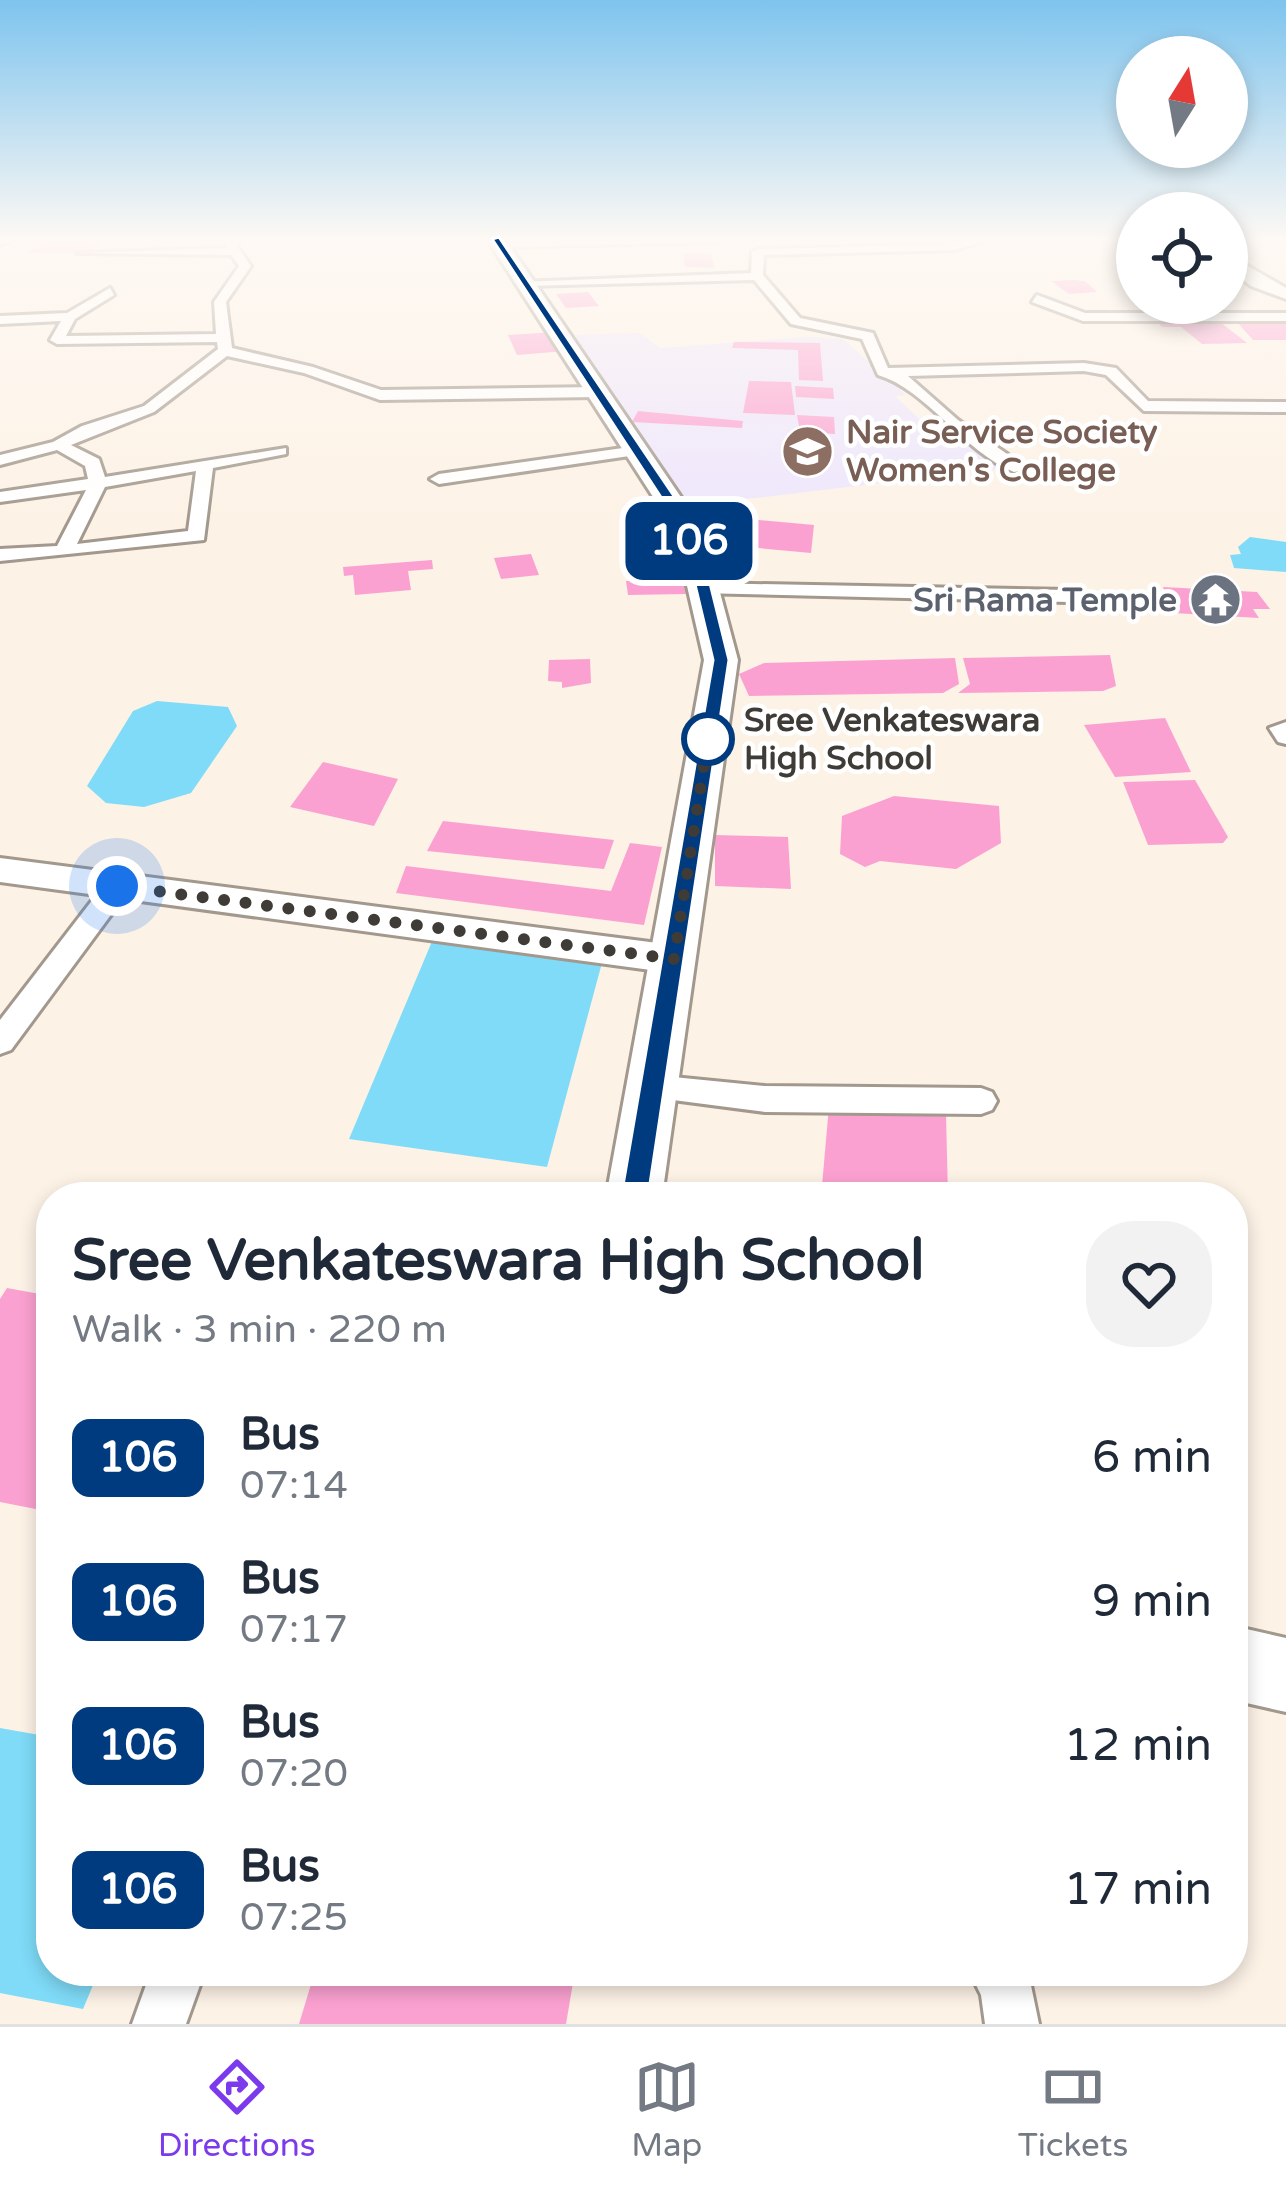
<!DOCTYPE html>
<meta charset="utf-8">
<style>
:root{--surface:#fff;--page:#f2f2f3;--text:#1f2937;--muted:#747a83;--line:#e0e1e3;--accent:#7c3aed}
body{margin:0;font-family:"Varela Round",sans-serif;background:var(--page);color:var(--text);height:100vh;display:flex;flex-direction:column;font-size:45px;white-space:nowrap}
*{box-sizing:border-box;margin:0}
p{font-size:39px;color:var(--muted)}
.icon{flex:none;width:66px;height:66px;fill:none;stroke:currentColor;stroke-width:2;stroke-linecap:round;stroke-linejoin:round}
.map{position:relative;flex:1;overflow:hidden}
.drawer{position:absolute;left:36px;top:1182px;width:1212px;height:804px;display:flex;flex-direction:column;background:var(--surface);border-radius:48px;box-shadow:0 6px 18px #0003}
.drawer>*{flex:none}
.badge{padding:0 24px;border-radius:18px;font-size:42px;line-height:78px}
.needle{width:78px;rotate:11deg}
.tools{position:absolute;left:1116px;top:36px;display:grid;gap:24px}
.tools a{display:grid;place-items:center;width:132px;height:132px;border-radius:50%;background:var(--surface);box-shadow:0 6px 18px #0003;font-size:60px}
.you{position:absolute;width:60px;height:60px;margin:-30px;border:9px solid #fff;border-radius:50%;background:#1a73e8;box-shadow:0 0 0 18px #1a73e833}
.map>.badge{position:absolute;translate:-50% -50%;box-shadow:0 0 0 6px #fff}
.round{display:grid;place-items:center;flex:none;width:126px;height:126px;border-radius:48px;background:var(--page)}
.summary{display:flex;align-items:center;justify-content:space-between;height:204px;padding:0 36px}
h1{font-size:57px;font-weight:800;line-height:90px}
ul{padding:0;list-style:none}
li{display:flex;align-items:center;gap:36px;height:144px;padding:0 36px}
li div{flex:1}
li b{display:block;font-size:45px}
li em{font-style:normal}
li .badge{min-width:132px;font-weight:700;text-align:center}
.dock{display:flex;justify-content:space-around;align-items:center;height:168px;border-top:3px solid var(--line);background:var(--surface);font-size:33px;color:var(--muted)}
.dock a{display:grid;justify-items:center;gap:6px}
.dock .on{color:var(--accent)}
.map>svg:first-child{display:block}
.education{fill:#eee6fc}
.water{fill:#7fdbf8}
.building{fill:#fba1d1}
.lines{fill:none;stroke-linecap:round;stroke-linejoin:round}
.street-casing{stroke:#a2988d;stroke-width:6}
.secondary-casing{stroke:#a2988d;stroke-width:6}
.primary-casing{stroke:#a2988d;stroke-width:6}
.street{fill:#fff;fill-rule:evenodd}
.secondary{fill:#fff;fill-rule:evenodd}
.primary{fill:#fff;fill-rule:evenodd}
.line{fill:#003b80;stroke:#fff;stroke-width:3}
.walk{stroke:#3f3b36;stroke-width:12;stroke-dasharray:0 21.6}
.stop-dot{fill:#fff;stroke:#003b80;stroke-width:6}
.labels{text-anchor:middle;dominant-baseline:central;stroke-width:9;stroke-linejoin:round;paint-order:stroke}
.far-education-label{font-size:33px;font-weight:bold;fill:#785e54;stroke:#fff;text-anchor:start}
.far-worship-label{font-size:33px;font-weight:bold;fill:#5b616d;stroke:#fff;text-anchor:end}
.far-stop-label{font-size:33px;font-weight:bold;fill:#3f3b36;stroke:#fff;text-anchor:start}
</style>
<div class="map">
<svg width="1286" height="2024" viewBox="0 0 1286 2024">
<rect width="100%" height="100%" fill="#fdf2e6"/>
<polygon class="education" points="640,333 660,348 807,337 843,339 906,395 895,396 928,427 1014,467 755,498 671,503 567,335"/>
<g class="water">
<polygon points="1250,537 1286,542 1286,572 1234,568 1230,555 1241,554 1238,547"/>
<polygon points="157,701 228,707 237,726 191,793 144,807 106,803 87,786 133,711"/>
<polygon points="433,939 603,959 547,1167 349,1139"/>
<polygon points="0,1728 51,1737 51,1971 99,1971 83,2009 0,1993"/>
</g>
<g class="building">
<polygon points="53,239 109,239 83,253 26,253"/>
<polygon points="855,239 918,239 924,244 848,246"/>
<polygon points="683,253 711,254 715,268 685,267"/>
<polygon points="1074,280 1085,281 1097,292 1069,294 1051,281"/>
<polygon points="588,292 599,306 566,308 556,294"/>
<polygon points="1215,318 1247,343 1202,344 1181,327 1162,327 1154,319"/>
<polygon points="1235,320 1286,321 1286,340 1253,340"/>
<polygon points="557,332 566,351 517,355 508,335"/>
<polygon points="734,342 820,343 823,381 799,380 798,350 732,348"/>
<polygon points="749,381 791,382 795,415 743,413"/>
<polygon points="795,386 833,388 834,399 796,397"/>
<polygon points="638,411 743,421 742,428 632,422"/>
<polygon points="797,415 834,417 835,434 800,432"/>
<polygon points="714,516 814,525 811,553 705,543"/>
<polygon points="531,554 539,575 501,579 494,558"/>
<polygon points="432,560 433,569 408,571 411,590 355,595 353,575 344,576 343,567"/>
<polygon points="683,579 686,594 628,595 626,581"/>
<polygon points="1163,587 1257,592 1270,609 1253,609 1259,618 1173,613"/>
<polygon points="1110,655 1116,686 1103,691 958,693 970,684 963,658"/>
<polygon points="955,658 959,684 943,693 749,696 739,674 764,663"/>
<polygon points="590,659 591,683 562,688 562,682 548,681 549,660"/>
<polygon points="1165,718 1191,772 1115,777 1084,725"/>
<polygon points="323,762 398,779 374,826 290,807"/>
<polygon points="1195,780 1228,837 1223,843 1148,845 1123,782"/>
<polygon points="894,796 999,806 1001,843 956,869 880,861 865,867 840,854 842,816"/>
<polygon points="443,821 614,840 604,869 427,851"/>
<polygon points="715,835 788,837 791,889 715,886"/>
<polygon points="630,843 662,847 644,925 396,893 406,866 611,891"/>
<polygon points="829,1106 946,1114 948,1197 821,1197"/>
<polygon points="7,1288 51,1296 51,1512 0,1502 0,1299"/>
<polygon points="315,1971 575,1971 566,2024 299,2024"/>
</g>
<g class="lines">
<defs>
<g id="street">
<polygon points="0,239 16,239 0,245"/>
<path d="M228,239H240L236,245L251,266L226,302L232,348L313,367L381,390L597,387L605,392L597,397L380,400L304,373L227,356L154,412L71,445L99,459L105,477L286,448V454L213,468L204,540L0,561V549L57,546L86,490L0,502V492L88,479L85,466L57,450L0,465V455L53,442L82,426L144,406L218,349L217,342L57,344L50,340L61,321L0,324V316L67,313L110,288L114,295L75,319L66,336L216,334L214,302L239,266L231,255L77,253L226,248ZM196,471L188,531L77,544L105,487Z"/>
<polygon points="702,239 719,242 496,247 502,244"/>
<path d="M973,239H991L955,250L764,255L763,275L800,318L873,333L888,368L1084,363L1116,368L1148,401L1286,402V412L1144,411L1106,375L1084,371L908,376L958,420L1020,463V471L1014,472C964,452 926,389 878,375L862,339L791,324L754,280L525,286L519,282L751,273L752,252L758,249L955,244Z"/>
<polygon points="1037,295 1085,313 1286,313 1286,321 1083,321 1032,302"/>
<polygon points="637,446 643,448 643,454 439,484 430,479 439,474"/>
<polygon points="705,583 1068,590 1078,596 1068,602 698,593 698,585"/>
<polygon points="1286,722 1286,744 1278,742 1269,728"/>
<polygon points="117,878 127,881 130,887 127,893 11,1050 0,1054 0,1020 107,881"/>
<polygon points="653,1075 765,1086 981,1088 992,1092 997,1101 992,1110 981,1114 765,1112 642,1096 637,1087 642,1078"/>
<polygon points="151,1971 205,1971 186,2024 132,2024"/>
<polygon points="969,1971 1028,1971 1039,2024 985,2024 981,1995"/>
</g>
<g id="secondary">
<polygon points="1227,254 1286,288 1286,299 1251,286 1227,267"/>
<polygon points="0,858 673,945 687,949 693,959 687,969 673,973 0,882"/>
</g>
<g id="primary">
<polygon points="487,239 505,239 685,503 709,551 738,660 662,1197 606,1197 704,660 679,551 657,503"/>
<polygon points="1233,1626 1286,1638 1286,1712 1233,1700"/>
</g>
</defs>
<use href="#street" class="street-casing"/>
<use href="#secondary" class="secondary-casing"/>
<use href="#primary" class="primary-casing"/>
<use href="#street" class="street"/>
<use href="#secondary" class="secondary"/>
<use href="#primary" class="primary"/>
</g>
<linearGradient id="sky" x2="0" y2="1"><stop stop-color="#7ec4ee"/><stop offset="0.46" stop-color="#fef9f4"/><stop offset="1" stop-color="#fef9f4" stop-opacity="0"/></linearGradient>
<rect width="1286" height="522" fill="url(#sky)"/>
<polygon class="line" points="499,237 678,502 702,551 729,660 648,1197 634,1208 621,1197 713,660 687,551 664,502 492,239"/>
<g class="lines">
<polyline class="walk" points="117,886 674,959 708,739"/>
</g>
<defs>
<symbol id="university-disc" viewBox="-11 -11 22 22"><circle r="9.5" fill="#8d6e63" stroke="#fff"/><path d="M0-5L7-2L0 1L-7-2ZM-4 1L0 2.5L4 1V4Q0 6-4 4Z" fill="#fff"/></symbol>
<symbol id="temple-disc" viewBox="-11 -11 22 22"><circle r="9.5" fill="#6b7280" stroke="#fff"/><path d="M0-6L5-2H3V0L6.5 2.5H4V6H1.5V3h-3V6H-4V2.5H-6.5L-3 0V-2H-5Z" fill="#fff"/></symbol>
</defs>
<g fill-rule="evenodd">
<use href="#university-disc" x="778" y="422" width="59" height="59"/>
<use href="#temple-disc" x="1186" y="570" width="59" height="59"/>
</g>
<circle class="stop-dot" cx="708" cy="739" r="24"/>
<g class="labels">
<g class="far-education-label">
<text x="846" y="432">Nair Service Society<tspan x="846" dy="38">Women's College</tspan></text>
</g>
<g class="far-worship-label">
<text x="1177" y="600">Sri Rama Temple</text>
</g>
<g class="far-stop-label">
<text x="744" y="720">Sree Venkateswara<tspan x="744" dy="38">High School</tspan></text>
</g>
</g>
</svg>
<div class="tools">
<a><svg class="needle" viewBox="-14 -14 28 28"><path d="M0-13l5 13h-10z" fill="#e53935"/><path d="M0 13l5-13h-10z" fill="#747a83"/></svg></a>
<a><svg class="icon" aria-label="locate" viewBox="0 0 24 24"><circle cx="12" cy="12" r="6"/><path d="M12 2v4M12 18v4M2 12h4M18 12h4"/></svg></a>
</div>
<div class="you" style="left:117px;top:886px"></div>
<b class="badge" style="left:689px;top:541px;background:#003b80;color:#fff">106</b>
<section class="drawer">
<div class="summary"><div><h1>Sree Venkateswara High School</h1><p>Walk · 3 min · 220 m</p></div><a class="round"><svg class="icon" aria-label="heart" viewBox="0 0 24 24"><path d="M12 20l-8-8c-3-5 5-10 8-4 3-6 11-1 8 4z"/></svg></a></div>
<ul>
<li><span class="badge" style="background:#003b80;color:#fff">106</span><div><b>Bus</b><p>07:14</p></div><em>6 min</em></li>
<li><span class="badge" style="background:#003b80;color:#fff">106</span><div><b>Bus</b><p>07:17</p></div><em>9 min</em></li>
<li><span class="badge" style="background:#003b80;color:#fff">106</span><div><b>Bus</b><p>07:20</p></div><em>12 min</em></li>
<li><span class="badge" style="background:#003b80;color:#fff">106</span><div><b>Bus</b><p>07:25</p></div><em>17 min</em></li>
</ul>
</section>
</div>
<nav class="dock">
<a class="on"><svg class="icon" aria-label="directions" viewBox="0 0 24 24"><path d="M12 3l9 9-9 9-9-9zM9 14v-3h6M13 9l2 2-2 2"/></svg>Directions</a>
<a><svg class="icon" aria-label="map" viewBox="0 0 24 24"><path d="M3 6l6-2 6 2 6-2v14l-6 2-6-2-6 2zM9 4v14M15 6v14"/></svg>Map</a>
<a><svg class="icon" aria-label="tickets" viewBox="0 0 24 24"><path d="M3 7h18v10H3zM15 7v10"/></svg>Tickets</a>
</nav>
